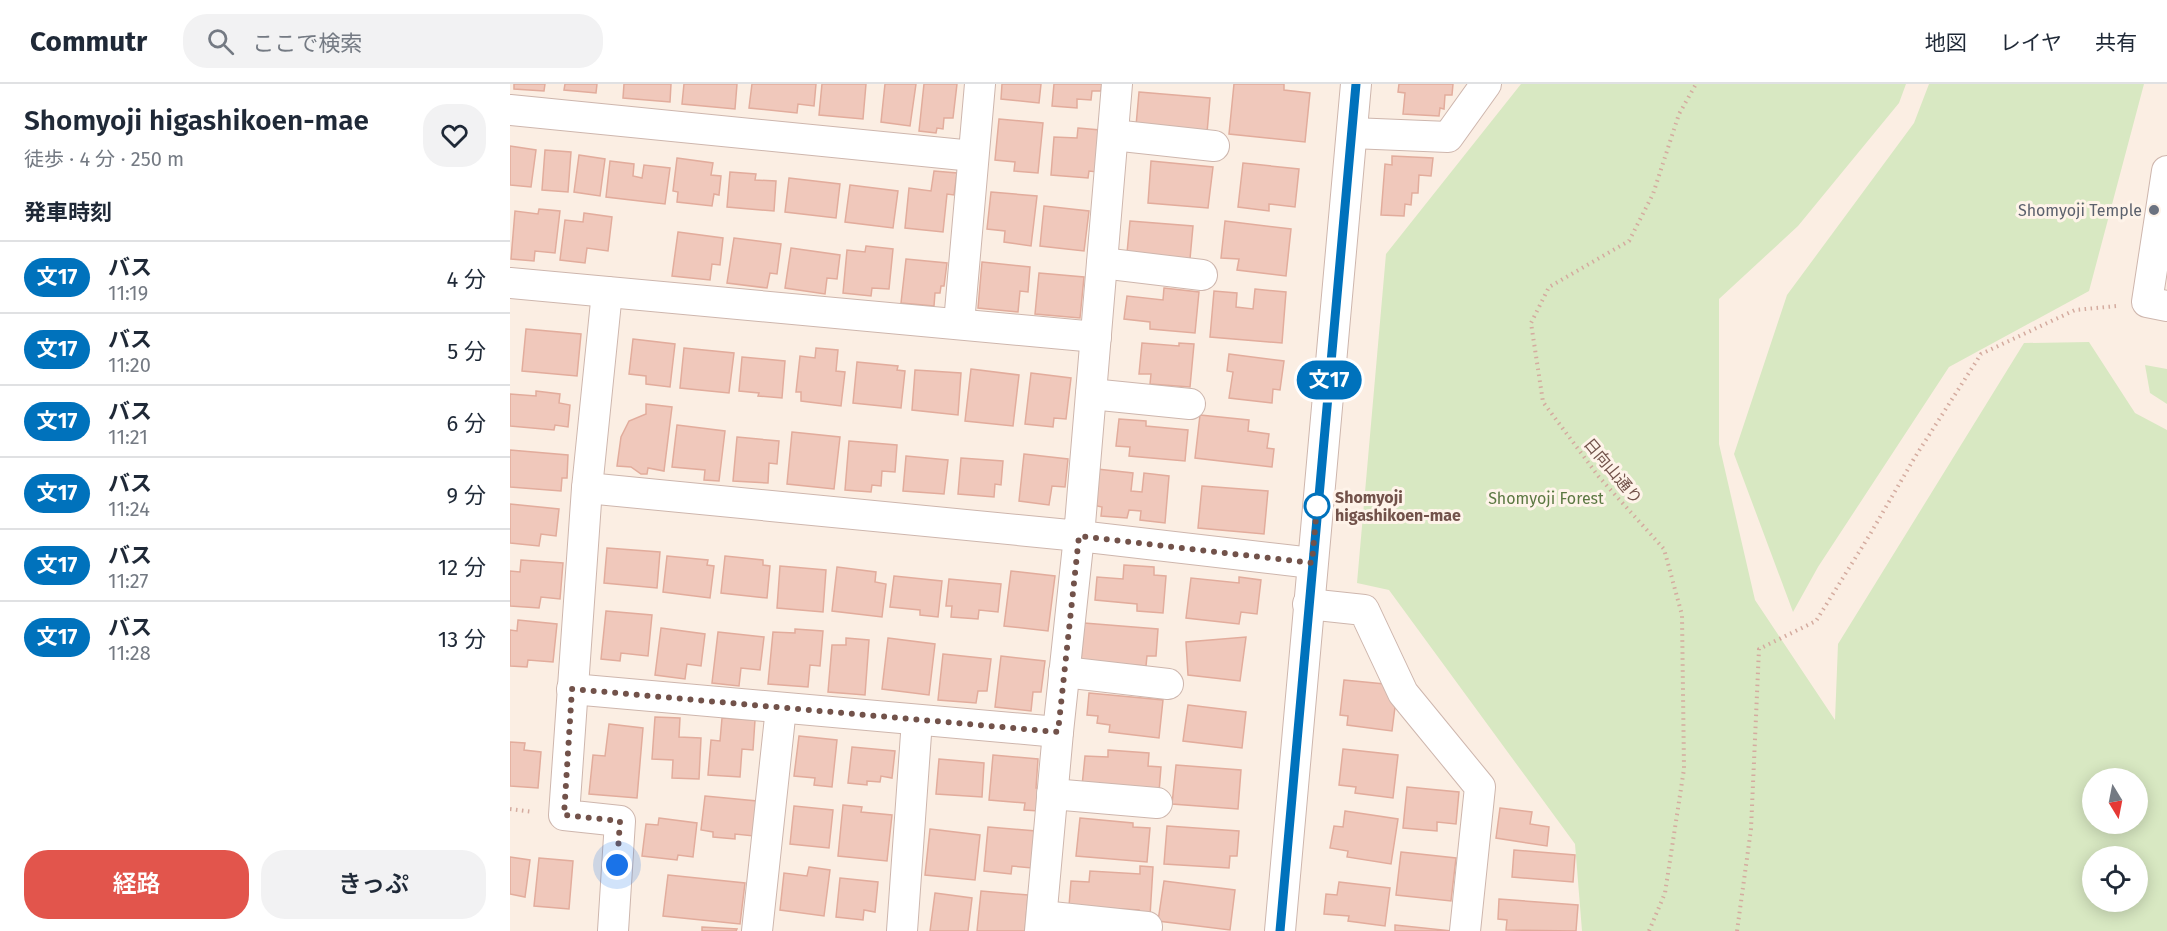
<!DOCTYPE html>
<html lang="ja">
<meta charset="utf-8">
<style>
:root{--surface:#fff;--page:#f2f2f3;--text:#1f2937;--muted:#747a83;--line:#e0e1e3;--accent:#e2554c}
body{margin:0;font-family:"Fira Sans","Noto Sans JP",sans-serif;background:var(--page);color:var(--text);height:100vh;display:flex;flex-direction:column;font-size:22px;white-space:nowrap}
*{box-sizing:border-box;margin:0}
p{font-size:20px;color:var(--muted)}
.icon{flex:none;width:33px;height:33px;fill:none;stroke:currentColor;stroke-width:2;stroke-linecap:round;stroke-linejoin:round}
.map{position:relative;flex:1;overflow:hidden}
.drawer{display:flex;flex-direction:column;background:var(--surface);width:510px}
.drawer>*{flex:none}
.badge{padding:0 12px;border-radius:20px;font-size:21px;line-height:39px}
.needle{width:39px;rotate:170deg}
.tools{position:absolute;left:1572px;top:684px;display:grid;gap:12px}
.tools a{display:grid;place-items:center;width:66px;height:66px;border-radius:50%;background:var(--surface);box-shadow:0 3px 15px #0003;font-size:30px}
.you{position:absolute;width:30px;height:30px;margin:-15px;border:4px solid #fff;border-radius:50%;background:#1a73e8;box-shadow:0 0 0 9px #1a73e833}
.map>.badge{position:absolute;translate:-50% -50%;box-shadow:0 0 0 3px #fff}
h2{padding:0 24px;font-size:22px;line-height:54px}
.round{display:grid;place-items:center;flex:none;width:63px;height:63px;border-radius:24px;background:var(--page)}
.headline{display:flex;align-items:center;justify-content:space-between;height:102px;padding:0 24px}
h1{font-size:28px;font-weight:600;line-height:45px}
.primary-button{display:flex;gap:12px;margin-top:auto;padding:12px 24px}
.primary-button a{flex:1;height:69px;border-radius:24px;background:var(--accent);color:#fff;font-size:24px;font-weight:600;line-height:69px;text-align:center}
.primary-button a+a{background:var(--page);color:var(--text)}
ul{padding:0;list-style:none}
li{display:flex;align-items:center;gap:18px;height:72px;padding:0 24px;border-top:2px solid var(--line)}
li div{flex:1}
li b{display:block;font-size:22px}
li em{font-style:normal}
li .badge{min-width:66px;font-weight:700;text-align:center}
header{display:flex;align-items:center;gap:36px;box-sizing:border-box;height:84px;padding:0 30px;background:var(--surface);border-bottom:2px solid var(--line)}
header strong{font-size:28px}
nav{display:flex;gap:33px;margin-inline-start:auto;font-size:21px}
.search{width:420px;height:54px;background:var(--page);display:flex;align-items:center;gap:15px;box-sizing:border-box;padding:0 21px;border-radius:24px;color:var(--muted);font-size:22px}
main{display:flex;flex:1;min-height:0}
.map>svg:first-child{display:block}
.green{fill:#d8e8c2;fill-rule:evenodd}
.building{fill:#f0c8bb;stroke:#e2ac9c;stroke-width:1.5}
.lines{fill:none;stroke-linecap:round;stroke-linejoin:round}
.minor-casing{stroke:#ceb6ad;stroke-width:32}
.path{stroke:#d4ab9f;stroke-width:4;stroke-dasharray:1.5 4.5;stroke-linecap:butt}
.minor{stroke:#fff;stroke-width:30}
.line-casing{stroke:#fff;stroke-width:14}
.line{stroke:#0072bc;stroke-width:9}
.walk{stroke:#72524a;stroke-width:6;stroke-dasharray:0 10.8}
.worship-dot{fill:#6b7280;stroke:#fef3e9;stroke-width:2}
.stop-dot{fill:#fff;stroke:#0072bc;stroke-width:3}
.labels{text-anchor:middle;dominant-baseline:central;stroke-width:6;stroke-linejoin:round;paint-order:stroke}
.worship-label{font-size:16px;fill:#5b616d;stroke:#fef3e9;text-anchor:end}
.street-label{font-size:16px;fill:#72524a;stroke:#fef3e9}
.stop-label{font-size:16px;font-weight:bold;fill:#72524a;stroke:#fef3e9;text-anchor:start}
.park-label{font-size:16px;fill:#5b7842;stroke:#fef3e9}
</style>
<header>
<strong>Commutr</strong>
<div class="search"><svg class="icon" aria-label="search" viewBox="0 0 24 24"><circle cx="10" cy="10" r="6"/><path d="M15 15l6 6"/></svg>ここで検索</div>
<nav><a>地図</a><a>レイヤ</a><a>共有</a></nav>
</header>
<main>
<section class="drawer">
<div class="headline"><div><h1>Shomyoji higashikoen-mae</h1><p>徒歩 · 4 分 · 250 m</p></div><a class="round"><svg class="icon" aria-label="heart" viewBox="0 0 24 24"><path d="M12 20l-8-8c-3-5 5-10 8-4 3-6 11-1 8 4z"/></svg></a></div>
<h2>発車時刻</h2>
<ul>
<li><span class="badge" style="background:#0072bc;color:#fff">文17</span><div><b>バス</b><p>11:19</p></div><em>4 分</em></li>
<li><span class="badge" style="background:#0072bc;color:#fff">文17</span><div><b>バス</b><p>11:20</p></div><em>5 分</em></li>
<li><span class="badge" style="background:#0072bc;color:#fff">文17</span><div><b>バス</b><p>11:21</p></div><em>6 分</em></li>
<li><span class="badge" style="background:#0072bc;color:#fff">文17</span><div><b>バス</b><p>11:24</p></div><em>9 分</em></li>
<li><span class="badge" style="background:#0072bc;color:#fff">文17</span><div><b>バス</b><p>11:27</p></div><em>12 分</em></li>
<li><span class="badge" style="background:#0072bc;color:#fff">文17</span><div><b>バス</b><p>11:28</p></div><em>13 分</em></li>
</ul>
<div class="primary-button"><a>経路</a><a>きっぷ</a></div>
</section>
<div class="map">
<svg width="1657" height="847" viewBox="0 0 1657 847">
<rect width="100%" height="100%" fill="#fbeee3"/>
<g class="green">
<path d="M1011,0H1396L1389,19L1288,142L1209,215V360L1245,516L1325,636L1328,560L1514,259L1579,258L1625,329L1657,346V847H1072L1065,760L879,506L847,499L876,170ZM1628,694V740H1582V694ZM1628,772V818H1582V772Z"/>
<polygon points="1419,0 1634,0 1579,207 1439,283 1308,483 1283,528 1224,370 1277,211 1404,39"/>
<polygon points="1635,281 1657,285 1657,320 1640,309"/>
</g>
<g class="building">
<polygon points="4,0 35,0 34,7 4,5"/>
<polygon points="55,0 87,0 86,9 54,6"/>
<polygon points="114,0 161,0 160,18 113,14"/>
<polygon points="174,0 227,0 225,25 172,20"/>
<polygon points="242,0 306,0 304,22 288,20 287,29 239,24"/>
<polygon points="312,0 356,0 353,35 309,31"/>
<polygon points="375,0 406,0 400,42 371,38"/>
<polygon points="414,0 447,0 443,34 434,34 433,45 427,44 426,49 409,47"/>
<polygon points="492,0 531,0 529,19 491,15"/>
<polygon points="544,0 592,0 591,7 582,7 581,16 567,15 567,24 542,22"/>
<polygon points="724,0 774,0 774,6 800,9 795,58 719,50"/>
<polygon points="889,0 943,0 942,11 935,11 934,25 930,24 929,32 893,30 895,9 888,8"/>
<polygon points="629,8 700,14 697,49 626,42"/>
<polygon points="489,35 533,39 528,89 504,87 505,78 485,76"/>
<polygon points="568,44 590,46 587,88 579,87 578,94 541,91 544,53 567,54"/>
<polygon points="0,62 26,66 21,103 0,101"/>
<polygon points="35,66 61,68 58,108 32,106"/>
<polygon points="69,71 95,75 90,112 64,108"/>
<polygon points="882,72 923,74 921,92 909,91 908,109 902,109 901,121 895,120 894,132 871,131 875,80 882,81"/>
<polygon points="167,74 203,79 201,91 211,92 209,111 204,110 202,122 167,118 168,108 163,107"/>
<polygon points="100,77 124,80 123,92 132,94 134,81 160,84 155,120 96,113"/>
<polygon points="641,77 703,83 698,124 638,119"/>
<polygon points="733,79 789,85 785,123 759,120 759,127 728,123"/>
<polygon points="424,87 447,89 444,111 437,110 433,148 395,144 399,104 421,107"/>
<polygon points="220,88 246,90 245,96 266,97 264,127 217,123"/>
<polygon points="279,94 330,100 326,134 275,128"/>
<polygon points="340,101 388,107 383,144 335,138"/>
<polygon points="481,108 527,112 521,162 494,158 495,147 477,145"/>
<polygon points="534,122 579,127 574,167 530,162"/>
<polygon points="29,125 50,127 45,169 25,167 24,177 1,175 5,127 28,130"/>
<polygon points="74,129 102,133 98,167 77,164 75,179 50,176 55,136 73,138"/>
<polygon points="620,137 683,142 680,175 617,169"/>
<polygon points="715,137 781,145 776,192 727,186 729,175 711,174"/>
<polygon points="168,148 213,154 210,181 202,180 200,196 162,192"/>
<polygon points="224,154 271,160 267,190 260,189 257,204 217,199"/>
<polygon points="356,162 383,165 379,205 362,204 361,212 333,209 337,166 355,168"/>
<polygon points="281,164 330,171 327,195 317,194 315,210 275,204"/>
<polygon points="396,175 437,179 434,202 431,202 430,209 425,209 424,222 391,219"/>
<polygon points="472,178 520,183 518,208 510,207 508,228 468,224"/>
<polygon points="529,189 574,193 570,234 525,230"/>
<polygon points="654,204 689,208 685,249 640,245 640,238 614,235 617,212 653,216"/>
<polygon points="745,205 776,208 772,259 700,253 704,207 727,209 726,223 743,225"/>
<polygon points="16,245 71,250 67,292 12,287"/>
<polygon points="123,255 165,260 160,303 136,300 136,292 119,290"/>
<polygon points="632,259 669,262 669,259 684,260 680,303 640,300 641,290 629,290"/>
<polygon points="174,264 224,269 219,309 170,304"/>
<polygon points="306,264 328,266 326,287 335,288 331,322 291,317 291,308 286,308 290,272 305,274"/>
<polygon points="719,270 774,277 770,306 763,305 762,319 719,314 723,288 717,287"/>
<polygon points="232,273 275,277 272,314 248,312 249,309 229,307"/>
<polygon points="347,278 388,282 387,286 395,287 391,324 343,319"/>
<polygon points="461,285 509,291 503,342 455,337"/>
<polygon points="405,286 451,289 448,331 402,326"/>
<polygon points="521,289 561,294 556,335 544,334 543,343 515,340"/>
<polygon points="26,307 50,310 49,319 60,321 58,343 45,341 44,346 0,342 0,310 26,312"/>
<polygon points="136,320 162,323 154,387 138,384 137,390 131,390 121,383 107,382 111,353 119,337 136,330"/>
<polygon points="690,331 739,336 738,347 759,350 757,364 764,365 762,383 685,374"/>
<polygon points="609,335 636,337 636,342 678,346 675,377 619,372 620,363 606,362"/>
<polygon points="167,341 215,347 209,397 194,396 195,386 162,383"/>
<polygon points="282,348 330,353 324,405 277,400"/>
<polygon points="227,353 269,357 267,380 259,379 258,399 223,397"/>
<polygon points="339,357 387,361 385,388 372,387 371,402 362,401 361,408 335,406"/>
<polygon points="0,366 58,371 57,394 52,394 51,407 0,403"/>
<polygon points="514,370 558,375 555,403 542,402 539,421 509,417"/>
<polygon points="396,372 438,376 434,410 393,407"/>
<polygon points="451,374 493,377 491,401 485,400 484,413 448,410"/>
<polygon points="587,385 623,389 621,407 632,408 634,389 659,392 655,439 630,436 631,427 619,426 617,434 591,432 592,423 583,421"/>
<polygon points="692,402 758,407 754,450 688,444"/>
<polygon points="0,420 49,425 46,452 31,450 29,462 0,459"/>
<polygon points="97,464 150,468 147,504 94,499"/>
<polygon points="157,472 198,476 197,481 204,482 200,514 153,508"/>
<polygon points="215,472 253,476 253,481 260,482 257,514 211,509"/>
<polygon points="11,476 53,479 50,515 31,513 29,524 0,522 0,487 10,488"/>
<polygon points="614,481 644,483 644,491 656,492 653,529 627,527 627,520 585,516 587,493 613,495"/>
<polygon points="270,482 316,486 313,528 267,524"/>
<polygon points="327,483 366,488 365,498 376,500 372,533 322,527"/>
<polygon points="501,487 545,492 538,547 494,542"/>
<polygon points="384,492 432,497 428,533 410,531 410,526 380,523"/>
<polygon points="729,493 751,496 747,530 731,528 729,540 676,534 681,494 729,499"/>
<polygon points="439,495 491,500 488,528 469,526 468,535 441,533 442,522 436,522"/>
<polygon points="96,527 142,531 138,572 111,569 110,577 91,575"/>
<polygon points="8,536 47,540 43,578 18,576 17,583 0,582 0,546 7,547"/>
<polygon points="574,539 648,545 646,572 637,572 636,582 571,577"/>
<polygon points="151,544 195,550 191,582 177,580 175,595 145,591"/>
<polygon points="285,545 313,547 310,582 300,581 298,603 258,600 263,548 285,549"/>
<polygon points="208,548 254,553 250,586 231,584 229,602 202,599"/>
<polygon points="736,553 730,597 678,591 676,558"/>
<polygon points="336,554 359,556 355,611 318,608 322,561 336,561"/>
<polygon points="378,554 425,560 419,611 372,605"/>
<polygon points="433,570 481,575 477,607 468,607 466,619 428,616"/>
<polygon points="491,572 535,577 531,608 523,608 521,627 485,623"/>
<polygon points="834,596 875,600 886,615 882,647 837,641 838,632 830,631"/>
<polygon points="579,609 653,616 649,654 599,648 600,641 587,639 588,632 577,631"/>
<polygon points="678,621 736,628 732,664 673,657"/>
<polygon points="145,633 170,634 169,653 191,654 189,695 162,694 163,676 142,675"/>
<polygon points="212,634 245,636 243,666 232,665 230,693 198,691 201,656 210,657"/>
<polygon points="99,640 133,644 127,714 79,710 83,671 95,672"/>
<polygon points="289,652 327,656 322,703 304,701 305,694 284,692"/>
<polygon points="0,658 15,659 14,666 31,668 28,704 0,702"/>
<polygon points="342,663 385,667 382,694 371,692 370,698 357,697 357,701 338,699"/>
<polygon points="833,665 888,671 883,714 845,709 846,703 829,701"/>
<polygon points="598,666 639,669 638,682 651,683 649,708 572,702 575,672 598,673"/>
<polygon points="483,671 528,675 526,704 531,704 529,727 514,726 515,719 479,716"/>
<polygon points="429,675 474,679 472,713 426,710"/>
<polygon points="666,681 731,686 728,725 662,720"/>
<polygon points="897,703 949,708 946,740 927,738 927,747 893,744"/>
<polygon points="195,712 247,717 244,752 225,750 225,755 203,753 203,748 191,746"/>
<polygon points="333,721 352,723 351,728 382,731 377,777 328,772"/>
<polygon points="284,722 323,726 319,764 280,760"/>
<polygon points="990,724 1022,728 1020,740 1039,743 1037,762 986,754"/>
<polygon points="835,727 888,735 881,780 837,773 838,767 820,764 824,742 833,743"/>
<polygon points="149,734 187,739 183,773 168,771 167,776 132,772 136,740 148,741"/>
<polygon points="570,734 623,739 623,743 640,744 637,778 566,772"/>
<polygon points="657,742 729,747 727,772 720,772 719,784 654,780"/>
<polygon points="478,743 526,747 522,784 502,782 501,790 474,787"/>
<polygon points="420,745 470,751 465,796 415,791"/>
<polygon points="1004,766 1065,771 1063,798 1002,793"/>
<polygon points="891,768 946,774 941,817 886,811"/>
<polygon points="0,773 20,776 15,813 0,810"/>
<polygon points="29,774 63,777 59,825 24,822"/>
<polygon points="630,782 643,783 640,832 629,831 629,826 559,822 561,797 579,798 580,787 630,790"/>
<polygon points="299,783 320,786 314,832 270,826 274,789 297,792"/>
<polygon points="158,791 235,799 230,840 153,832"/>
<polygon points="330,794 368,798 365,828 354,826 353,836 326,833"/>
<polygon points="654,797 725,806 720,846 648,837"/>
<polygon points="829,798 880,804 875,842 838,837 839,832 814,830 816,810 827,811"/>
<polygon points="471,807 518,811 515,847 467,847"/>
<polygon points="425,809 462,814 458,847 420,847"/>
<polygon points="989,815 1068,821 1066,847 996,846 997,836 988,835"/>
<polygon points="885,841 942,847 885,847"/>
<polygon points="192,843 227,845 226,847 192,847"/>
</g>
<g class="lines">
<defs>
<g id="minor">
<polyline points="0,26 463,72"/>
<polyline points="842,49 938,53 976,0"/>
<polyline points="603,51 704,62"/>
<polyline points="1657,87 1637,218 1657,222"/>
<polyline points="592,179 692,191"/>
<polyline points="0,199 586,253"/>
<polyline points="97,208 77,404 54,731 110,737 103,847"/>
<polyline points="449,239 470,0"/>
<polyline points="581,310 680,320"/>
<polyline points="77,404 569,452 607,0"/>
<polyline points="798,520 854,526 893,609 970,703 955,847"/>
<polyline points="554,588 658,600"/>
<polyline points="62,605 548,648"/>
<polyline points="542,710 647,719"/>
<polyline points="532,832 637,843"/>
<polyline points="247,847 271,624"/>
<polyline points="392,847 407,636"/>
<polyline points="530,847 548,648 569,452 802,479"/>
<polyline points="770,847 846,0"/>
</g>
</defs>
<use href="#minor" class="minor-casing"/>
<g class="path">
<polyline points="0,725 23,728"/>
<polyline points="1139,847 1155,809 1174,685 1172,531 1154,465 1089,393 1033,318 1021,239 1039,203 1119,157 1143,110 1169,30 1186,0"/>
<polyline points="1227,847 1241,745 1249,565 1306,537 1359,452 1405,373 1471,270 1565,226 1607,222"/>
</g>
<use href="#minor" class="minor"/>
</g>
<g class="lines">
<defs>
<polyline id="line" points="770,847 846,0"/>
</defs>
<use href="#line" class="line-casing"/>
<use href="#line" class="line"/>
<polyline class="walk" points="107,781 110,737 54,731 62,605 548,648 569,452 802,479 807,422"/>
</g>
<circle class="worship-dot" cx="1644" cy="126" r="6"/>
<circle class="stop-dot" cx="807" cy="422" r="12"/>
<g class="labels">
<g class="worship-label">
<text x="1632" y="126">Shomyoji Temple</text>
</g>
<g class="street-label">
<text transform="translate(1103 387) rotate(50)">日向山通り</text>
</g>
<g class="stop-label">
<text x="825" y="413">Shomyoji<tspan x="825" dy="18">higashikoen-mae</tspan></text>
</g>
<g class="park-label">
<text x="1036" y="414">Shomyoji Forest</text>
</g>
</g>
</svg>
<div class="tools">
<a><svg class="needle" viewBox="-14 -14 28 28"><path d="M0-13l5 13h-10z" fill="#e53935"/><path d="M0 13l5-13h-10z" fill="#747a83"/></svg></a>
<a><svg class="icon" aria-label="locate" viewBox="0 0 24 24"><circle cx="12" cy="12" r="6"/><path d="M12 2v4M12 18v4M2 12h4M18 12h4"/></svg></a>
</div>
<div class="you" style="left:107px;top:781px"></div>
<b class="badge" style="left:819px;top:296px;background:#0072bc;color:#fff">文17</b>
</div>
</main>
